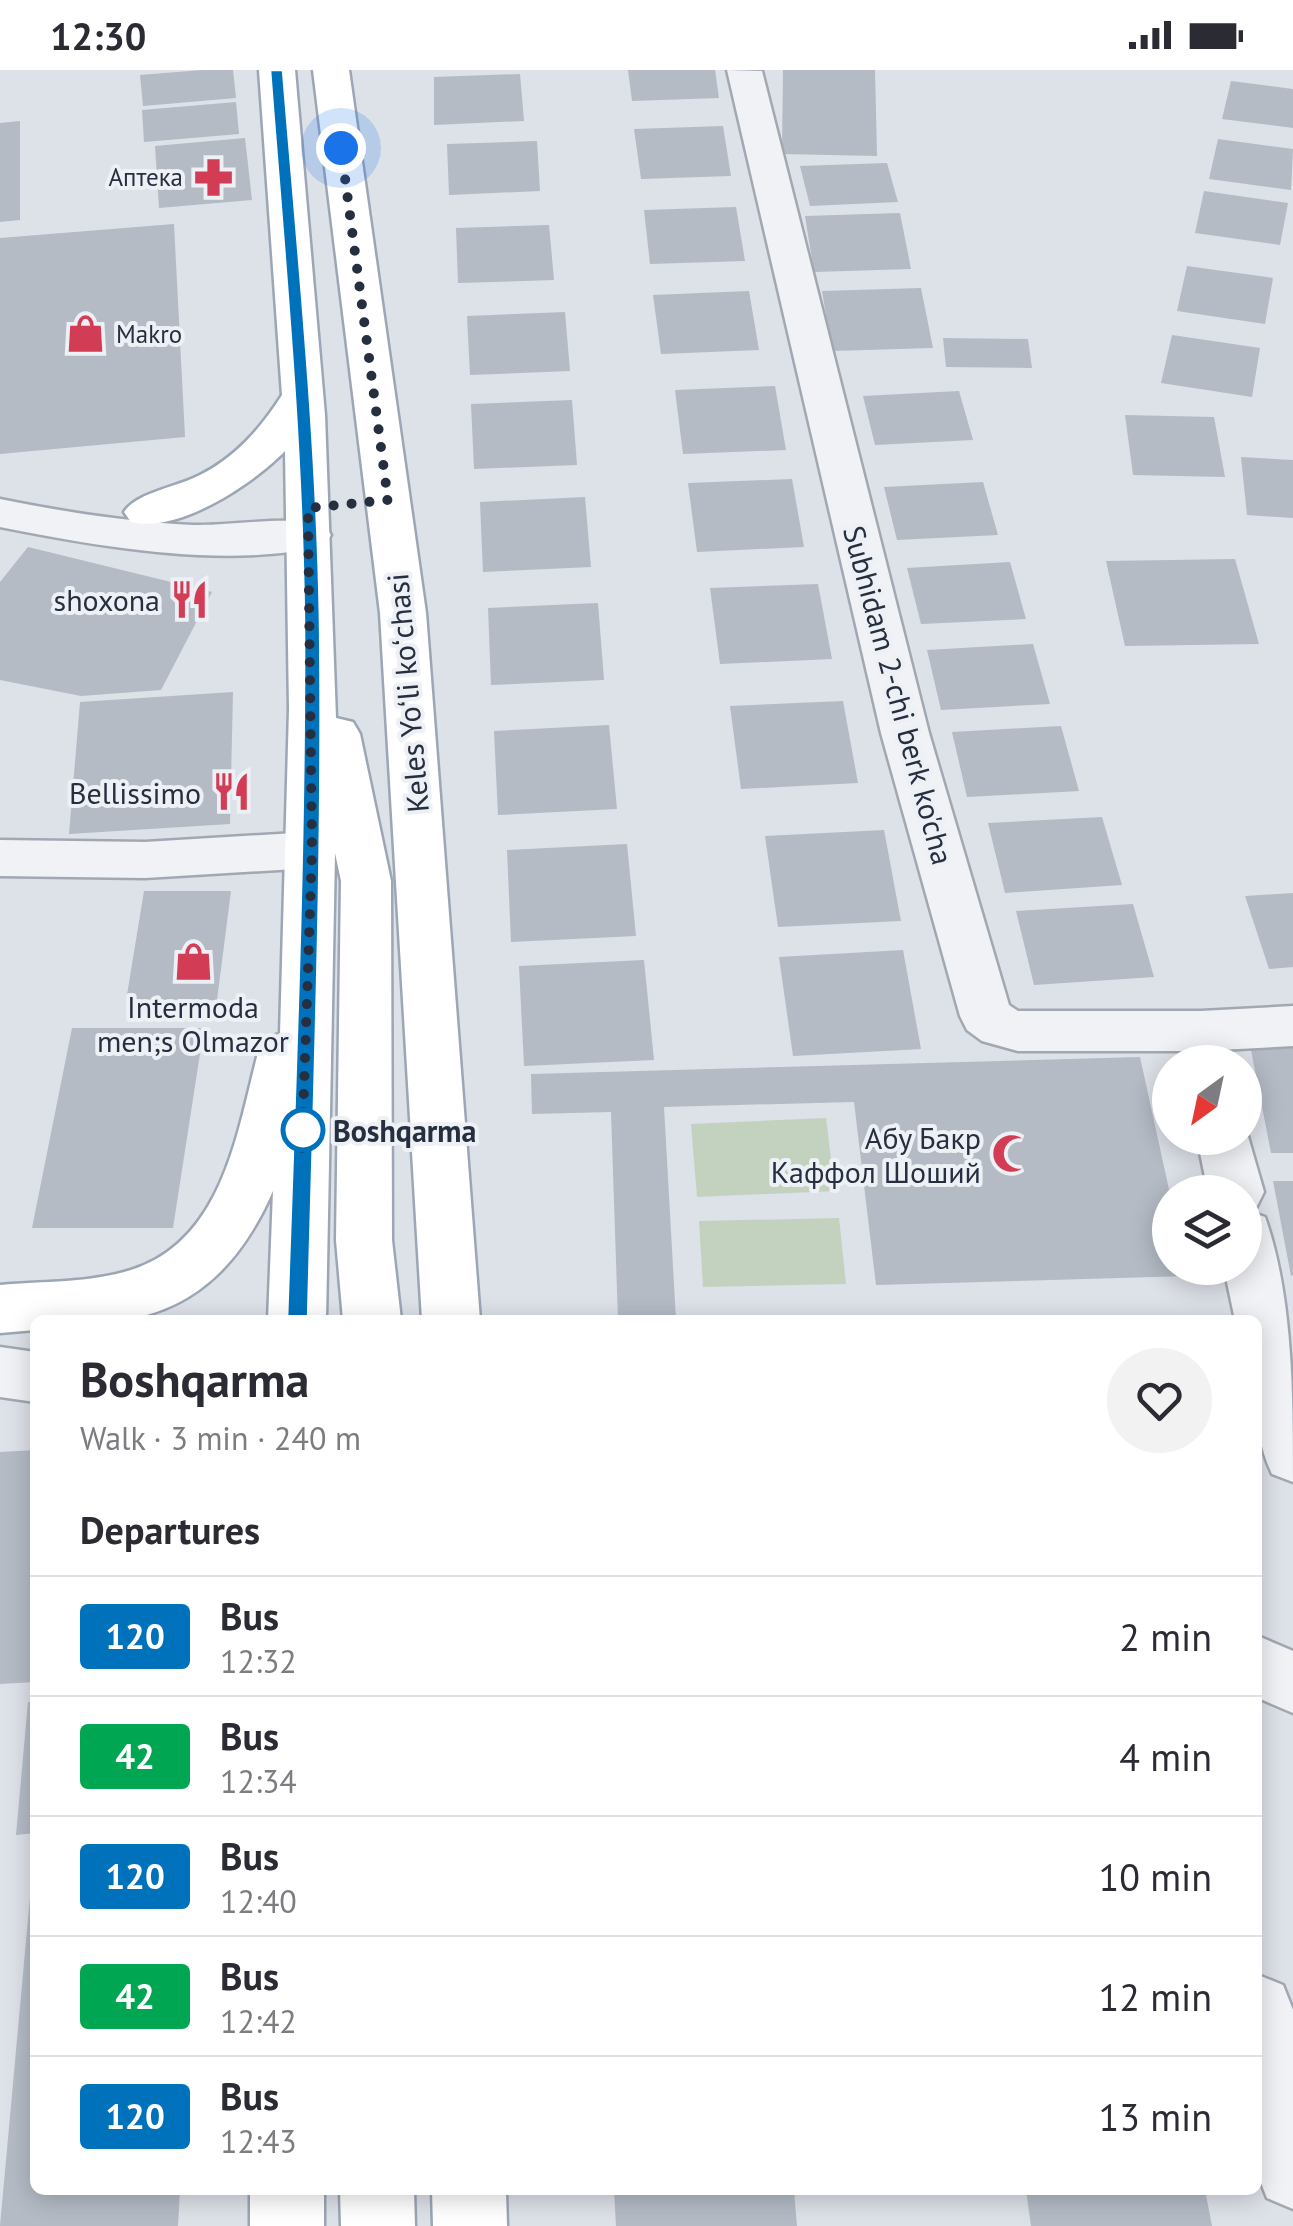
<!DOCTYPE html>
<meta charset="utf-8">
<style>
:root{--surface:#fff;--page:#f2f2f3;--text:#2b2b33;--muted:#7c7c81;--line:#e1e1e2}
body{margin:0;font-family:"PT Sans",sans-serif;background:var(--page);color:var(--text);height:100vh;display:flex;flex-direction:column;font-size:38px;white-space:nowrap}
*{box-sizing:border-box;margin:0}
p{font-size:32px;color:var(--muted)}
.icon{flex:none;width:55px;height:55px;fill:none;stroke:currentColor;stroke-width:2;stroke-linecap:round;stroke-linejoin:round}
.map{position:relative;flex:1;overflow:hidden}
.details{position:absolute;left:30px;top:1245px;width:1232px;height:880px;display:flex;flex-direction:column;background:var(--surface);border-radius:15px;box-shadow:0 5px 25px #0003}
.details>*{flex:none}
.badge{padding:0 20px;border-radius:8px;font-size:35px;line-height:65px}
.needle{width:65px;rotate:213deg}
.controls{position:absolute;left:1152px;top:975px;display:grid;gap:20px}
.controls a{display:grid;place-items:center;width:110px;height:110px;border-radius:50%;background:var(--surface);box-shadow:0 5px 25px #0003;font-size:50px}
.you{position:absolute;width:50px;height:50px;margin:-25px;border:8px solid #fff;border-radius:50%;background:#1a73e8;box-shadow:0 0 0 15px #1a73e833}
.map>.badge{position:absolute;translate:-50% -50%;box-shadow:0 0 0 5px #fff}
h2{padding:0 50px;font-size:38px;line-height:90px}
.round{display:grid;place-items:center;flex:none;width:105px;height:105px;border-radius:52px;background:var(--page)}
.summary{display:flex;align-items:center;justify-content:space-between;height:170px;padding:0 50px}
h1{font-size:48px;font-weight:800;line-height:75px}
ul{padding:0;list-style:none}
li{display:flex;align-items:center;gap:30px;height:120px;padding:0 50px;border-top:2px solid var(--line)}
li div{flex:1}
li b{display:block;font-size:38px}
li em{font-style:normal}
li .badge{min-width:110px;font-weight:700;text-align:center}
.status{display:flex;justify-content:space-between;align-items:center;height:70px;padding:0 50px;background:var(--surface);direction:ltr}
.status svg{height:28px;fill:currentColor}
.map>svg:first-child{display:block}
.green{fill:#c3d2be}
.building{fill:#b4bbc5}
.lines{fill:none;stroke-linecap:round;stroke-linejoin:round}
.minor-casing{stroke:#a2a8b2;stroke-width:5}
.major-casing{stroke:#9ca6b4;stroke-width:5}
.minor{fill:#f0f2f6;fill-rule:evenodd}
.major{fill:#fff;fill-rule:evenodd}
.line{fill:#0072bc;stroke:#fff;stroke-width:2.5}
.walk{stroke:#262f3f;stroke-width:10;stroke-dasharray:0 18}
.stop-dot{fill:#fff;stroke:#0072bc;stroke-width:5}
.labels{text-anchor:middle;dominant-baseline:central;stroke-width:8;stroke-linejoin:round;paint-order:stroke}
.far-poi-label{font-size:25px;fill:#262f3f;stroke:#edf0f5;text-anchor:end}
.poi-label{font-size:30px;fill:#262f3f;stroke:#edf0f5;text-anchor:end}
.street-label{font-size:30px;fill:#262f3f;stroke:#edf0f5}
.stop-label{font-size:30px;font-weight:bold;fill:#262f3f;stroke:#edf0f5;text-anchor:start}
</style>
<div class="status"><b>12:30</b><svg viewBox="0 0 49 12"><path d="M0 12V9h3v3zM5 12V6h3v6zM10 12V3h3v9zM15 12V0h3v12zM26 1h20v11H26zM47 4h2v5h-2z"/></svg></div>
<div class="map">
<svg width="1293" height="2156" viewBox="0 0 1293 2156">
<rect width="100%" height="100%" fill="#dde1e8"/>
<g class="green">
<polygon points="826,1048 835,1121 697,1127 691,1054"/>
<polygon points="839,1148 846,1214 703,1217 699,1151"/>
</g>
<g class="building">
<polygon points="202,0 233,0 236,28 143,36 140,5"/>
<polygon points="628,0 715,0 719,28 632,31"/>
<polygon points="783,0 875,0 877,86 782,84"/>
<polygon points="520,4 524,51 434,55 434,7"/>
<polygon points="1231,11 1293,19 1293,58 1222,49"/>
<polygon points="236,32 239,64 144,72 142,40"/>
<polygon points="20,51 20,150 0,152 0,53"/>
<polygon points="723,56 731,106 641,109 634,59"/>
<polygon points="245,68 252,130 159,138 155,76"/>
<polygon points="1218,69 1293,79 1291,120 1209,109"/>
<polygon points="537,71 540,121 449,125 447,74"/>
<polygon points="887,93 898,132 810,136 800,96"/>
<polygon points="1204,121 1288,133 1280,175 1195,163"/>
<polygon points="736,137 745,191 650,194 644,140"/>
<polygon points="900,143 911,199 814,202 805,146"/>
<polygon points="174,154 185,367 0,384 0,168"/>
<polygon points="549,155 554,210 458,213 456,158"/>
<polygon points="1187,196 1273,208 1265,254 1177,241"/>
<polygon points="921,218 933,278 832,281 822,221"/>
<polygon points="749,221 759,280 661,284 653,225"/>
<polygon points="565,242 570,301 470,305 467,246"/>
<polygon points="1172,265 1260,278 1252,327 1161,313"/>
<polygon points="943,268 1028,269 1032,298 946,297"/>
<polygon points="775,316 786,380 683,384 675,320"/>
<polygon points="959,321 973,370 875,375 863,326"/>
<polygon points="572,330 577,395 474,399 471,334"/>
<polygon points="1125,345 1214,347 1225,407 1133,405"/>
<polygon points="1241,387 1293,390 1293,448 1247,445"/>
<polygon points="792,409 804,477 697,482 688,413"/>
<polygon points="983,412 998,465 897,470 884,417"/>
<polygon points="585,427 591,497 483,502 480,432"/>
<polygon points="28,477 212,522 161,620 81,626 0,610 0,512"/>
<polygon points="1235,489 1259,574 1125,576 1106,491"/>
<polygon points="1010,492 1026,549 921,554 907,498"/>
<polygon points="818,514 832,589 720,594 710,518"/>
<polygon points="598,533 604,610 491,615 488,538"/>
<polygon points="1033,574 1050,634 941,640 927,580"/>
<polygon points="233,622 230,754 69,764 80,632"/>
<polygon points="843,631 858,713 741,719 730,636"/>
<polygon points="609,655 617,739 498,745 494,661"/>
<polygon points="1061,656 1079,721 967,727 952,662"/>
<polygon points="1102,747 1122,815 1005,823 988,753"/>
<polygon points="884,760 901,851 778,857 765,766"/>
<polygon points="627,774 636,866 511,872 507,780"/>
<polygon points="144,821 231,821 217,930 126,931"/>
<polygon points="1293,823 1293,897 1269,899 1245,826"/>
<polygon points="1133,834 1154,907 1034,915 1016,841"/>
<polygon points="903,880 921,979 793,986 779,887"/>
<polygon points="644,890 654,990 524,996 519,896"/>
<polygon points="72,958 204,958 173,1158 32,1158"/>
<polygon points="1250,975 1293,976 1293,1083 1271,1083"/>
<polygon points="1140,987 1170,1124 1170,1198 1186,1198 1188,1206 876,1215 854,1032 664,1037 676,1250 618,1250 611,1042 532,1044 531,1004"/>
<polygon points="1273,1111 1293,1111 1293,1205 1291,1206"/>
<polygon points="35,1380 35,1612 0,1614 0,1382"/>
<polygon points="35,1631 35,1763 16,1765 28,1632"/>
<polygon points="32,1805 35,2120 180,2120 178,2156 0,2156"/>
<polygon points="614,2120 794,2120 797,2156 616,2156"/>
<polygon points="1026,2120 1205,2120 1212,2156 1031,2156"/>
</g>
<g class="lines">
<defs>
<g id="minor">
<polygon points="727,0 762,1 929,663 1009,935 1018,941 1201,941 1293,936 1293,976 1201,981 1018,981 982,971 967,960 960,946 881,663"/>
<path d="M0,429C64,442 128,452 193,455C233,456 287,445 325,455L331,465L325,475C230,500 95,476 0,457Z"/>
<polygon points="312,762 330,767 337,780 330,793 312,798 145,808 0,806 0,770 145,772"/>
<path d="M1245,1056L1264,1122L1256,1138L1248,1141L1265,1147C1293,1226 1293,1326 1293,1412L1272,1404C1249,1357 1258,1301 1258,1250H1235L1224,1198H1245V1122H1208L1197,1068H1245Z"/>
<polygon points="0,1277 35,1282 35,1332 0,1327"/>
<polygon points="1258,1566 1293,1581 1293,1643 1258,1628"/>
<polygon points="1258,1905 1283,1915 1293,1940 1293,2139 1267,2128 1258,2105"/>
</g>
<g id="major">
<path d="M259,0H295L325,345L336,648L353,652L360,664L391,811L392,1170L401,1250H343L336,1170L341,811L335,783L326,1250H268L273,1121C244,1186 202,1236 129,1249C99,1255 65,1250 35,1250V1260L0,1263V1215C43,1211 90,1213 131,1200C223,1171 237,1063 258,983L266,968L280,964L289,639L285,381C253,414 178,464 131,452L124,442C137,422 178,417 200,405C236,387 261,358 282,325Z"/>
<polygon points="313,0 349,0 426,543 480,1250 422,1250 380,543"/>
<rect x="250" y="2120" width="74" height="36"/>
<polygon points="340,2120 414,2120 415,2156 341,2156"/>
<polygon points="432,2120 506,2120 507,2156 433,2156"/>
</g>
</defs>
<use href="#minor" class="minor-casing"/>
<use href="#major" class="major-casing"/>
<use href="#minor" class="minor"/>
<use href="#major" class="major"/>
</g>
<path class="line" d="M270,0H283C298,184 317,368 320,552C323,785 314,1017 308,1250L297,1259L287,1250C295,1018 305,785 304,553C302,368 284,184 270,0Z"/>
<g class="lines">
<polyline class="walk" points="303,1060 302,1078 312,780 308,438 388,430 341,78"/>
</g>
<defs>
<symbol id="pharmacy-bare" viewBox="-9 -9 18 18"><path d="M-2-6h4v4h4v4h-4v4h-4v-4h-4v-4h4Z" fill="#d23d55" stroke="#edf0f5" stroke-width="2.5" paint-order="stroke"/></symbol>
<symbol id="shop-bare" viewBox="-9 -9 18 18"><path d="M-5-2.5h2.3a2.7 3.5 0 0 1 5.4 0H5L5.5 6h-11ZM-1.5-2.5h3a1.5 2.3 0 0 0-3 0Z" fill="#d23d55" stroke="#edf0f5" stroke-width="2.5" paint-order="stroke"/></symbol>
<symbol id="restaurant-bare" viewBox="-9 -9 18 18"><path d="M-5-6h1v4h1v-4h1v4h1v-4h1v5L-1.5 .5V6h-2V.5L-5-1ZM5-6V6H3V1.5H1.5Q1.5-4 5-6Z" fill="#d23d55" stroke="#edf0f5" stroke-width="2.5" paint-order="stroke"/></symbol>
<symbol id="mosque-bare" viewBox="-9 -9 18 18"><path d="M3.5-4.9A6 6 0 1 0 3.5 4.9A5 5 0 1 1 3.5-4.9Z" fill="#d23d55" stroke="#edf0f5" stroke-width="2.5" paint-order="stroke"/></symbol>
</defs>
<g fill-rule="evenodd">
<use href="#pharmacy-bare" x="186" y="80" width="55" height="55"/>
<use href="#shop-bare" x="58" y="236" width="55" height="55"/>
<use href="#restaurant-bare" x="162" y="502" width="55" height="55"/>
<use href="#restaurant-bare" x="204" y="694" width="55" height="55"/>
<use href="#shop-bare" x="166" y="864" width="55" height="55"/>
<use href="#mosque-bare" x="984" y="1056" width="55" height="55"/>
</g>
<circle class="stop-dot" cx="303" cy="1060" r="20"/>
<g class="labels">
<g class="far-poi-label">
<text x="183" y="107">Аптека</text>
<text x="116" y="264" text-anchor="start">Makro</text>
</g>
<g class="poi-label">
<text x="160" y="529">shoxona</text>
<text x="201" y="722">Bellissimo</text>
<text x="193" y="936" text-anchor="middle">Intermoda<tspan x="193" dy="34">men;s Olmazor</tspan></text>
<text x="981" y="1067">Абу Бакр<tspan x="981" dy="34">Каффол Шоший</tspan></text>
</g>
<g class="street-label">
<text transform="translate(407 623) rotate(-95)">Keles Yoʻli koʻchasi</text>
<text transform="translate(899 625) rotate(75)">Subhidam 2-chi berk ko'cha</text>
</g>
<g class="stop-label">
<text x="333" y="1060">Boshqarma</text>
</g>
</g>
</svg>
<div class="controls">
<a><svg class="needle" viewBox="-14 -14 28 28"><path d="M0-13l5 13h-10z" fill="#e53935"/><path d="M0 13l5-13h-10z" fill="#7c7c81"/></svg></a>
<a><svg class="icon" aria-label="layers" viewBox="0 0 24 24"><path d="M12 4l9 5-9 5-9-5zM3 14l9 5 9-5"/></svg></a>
</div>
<div class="you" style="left:341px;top:78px"></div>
<section class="details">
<div class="summary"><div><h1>Boshqarma</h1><p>Walk · 3 min · 240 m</p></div><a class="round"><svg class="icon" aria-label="heart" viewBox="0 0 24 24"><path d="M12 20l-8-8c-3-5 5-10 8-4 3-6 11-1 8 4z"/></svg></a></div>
<h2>Departures</h2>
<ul>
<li><span class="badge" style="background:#0072bc;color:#fff">120</span><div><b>Bus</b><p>12:32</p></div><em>2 min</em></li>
<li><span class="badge" style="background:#00a651;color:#fff">42</span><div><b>Bus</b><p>12:34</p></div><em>4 min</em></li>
<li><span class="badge" style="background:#0072bc;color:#fff">120</span><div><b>Bus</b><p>12:40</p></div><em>10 min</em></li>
<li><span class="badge" style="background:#00a651;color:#fff">42</span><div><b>Bus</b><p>12:42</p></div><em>12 min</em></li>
<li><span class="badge" style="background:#0072bc;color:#fff">120</span><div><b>Bus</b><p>12:43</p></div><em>13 min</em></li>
</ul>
</section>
</div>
